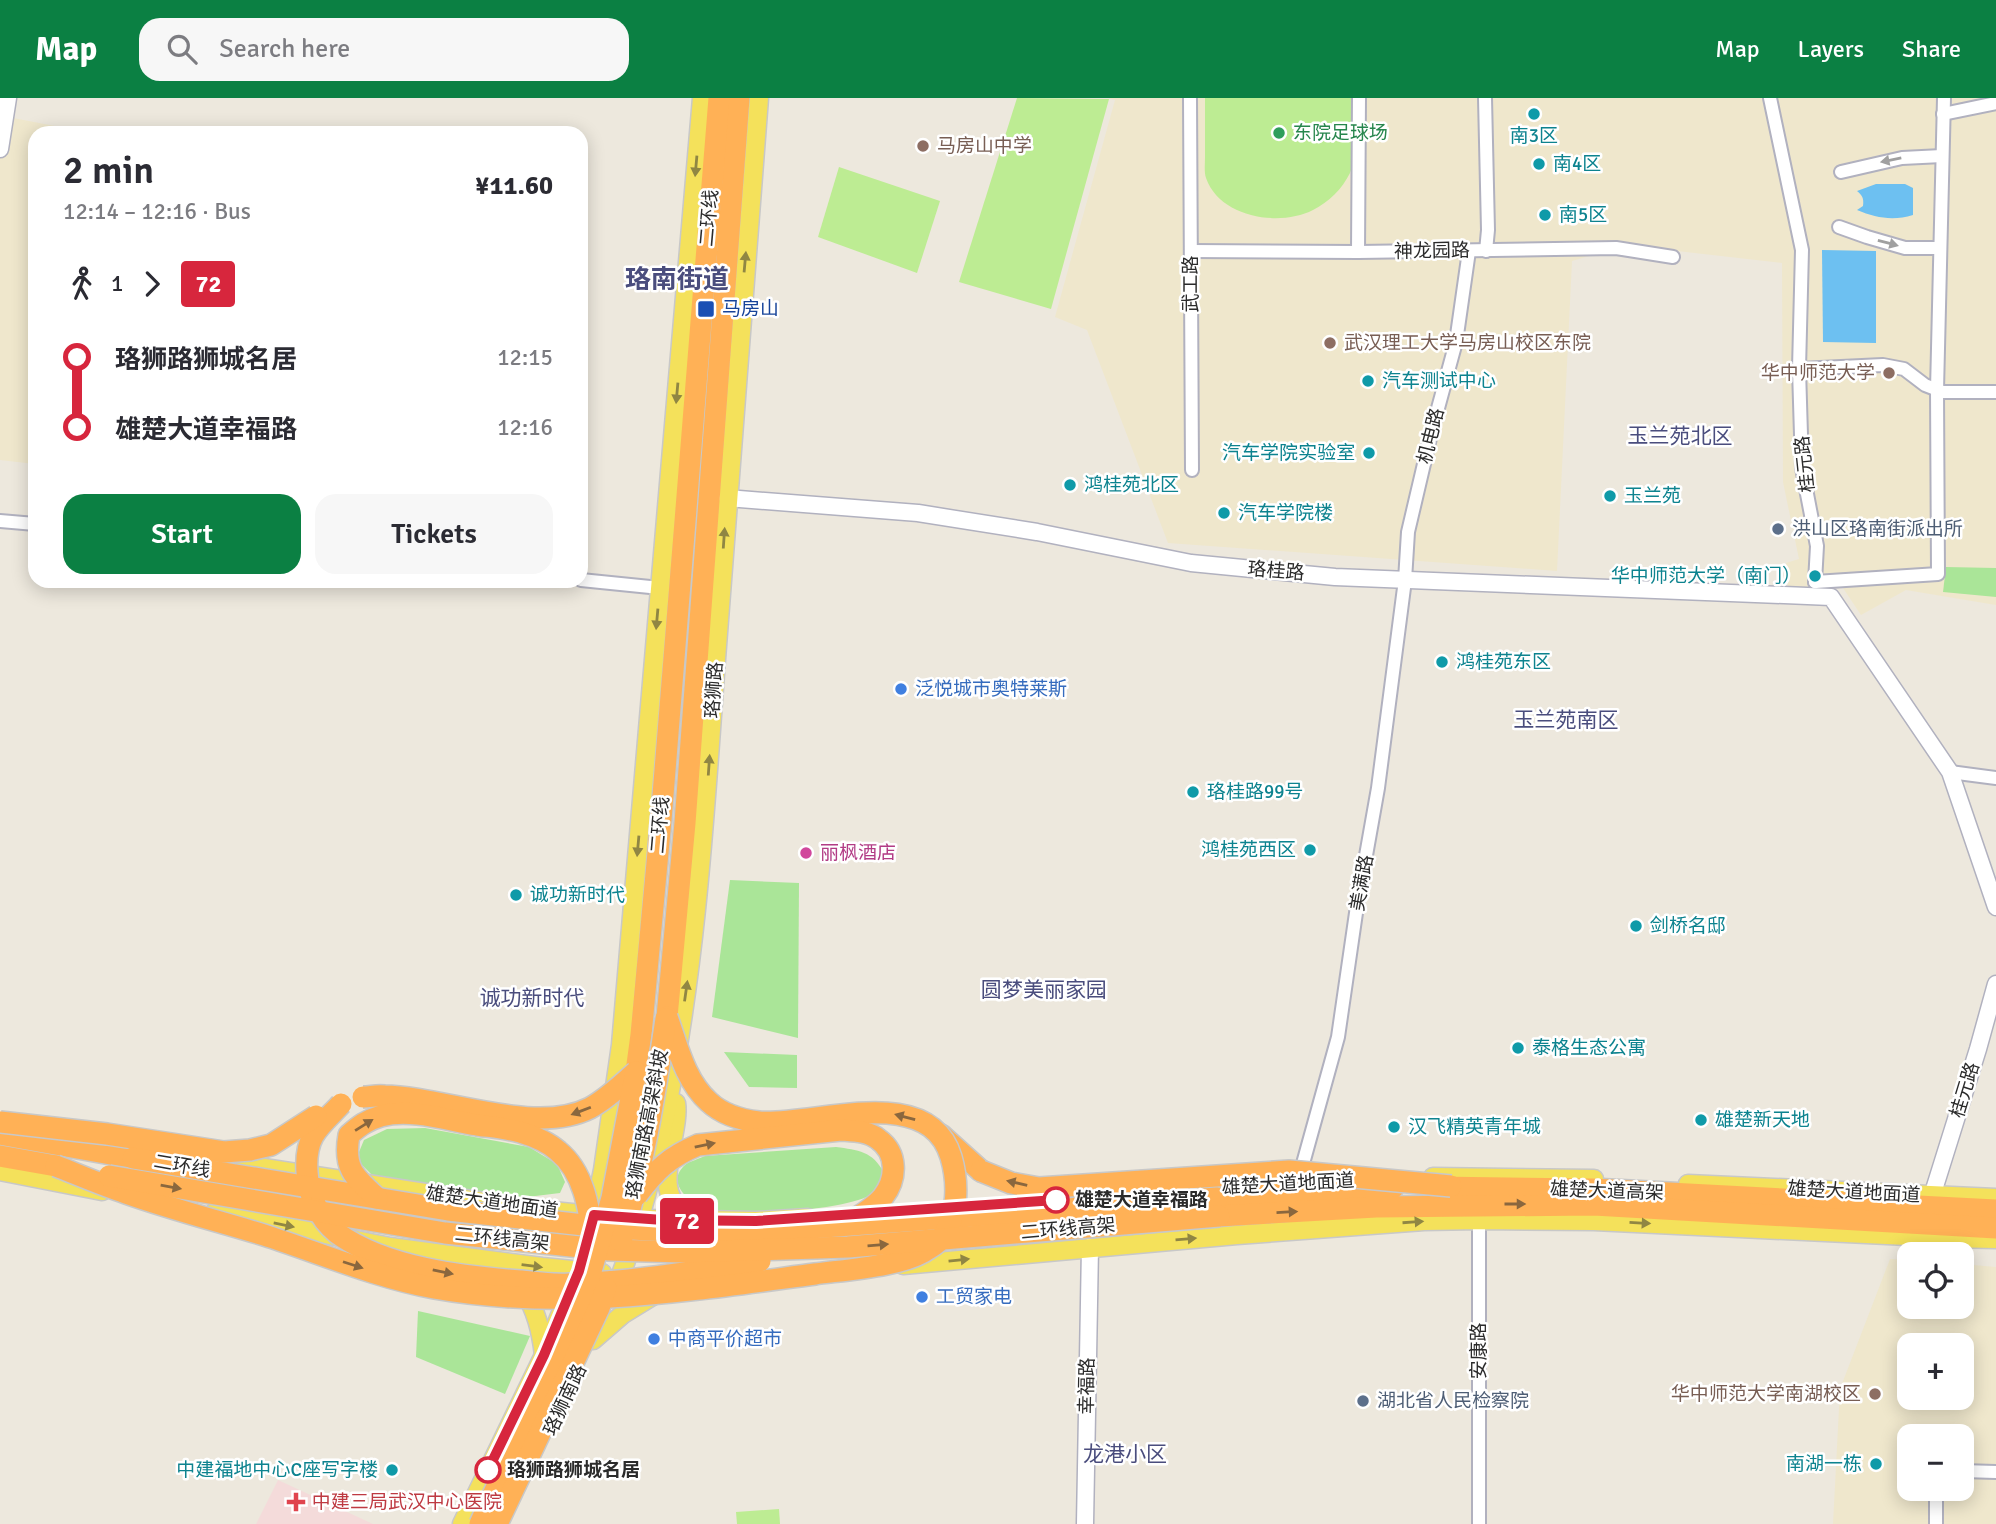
<!DOCTYPE html>
<meta charset="utf-8">
<style>
:root{--surface:#fff;--page:#f7f7f7;--text:#2b2b33;--muted:#7c7c81;--accent:#0b8043}
body{margin:0;font-family:Signika,"Noto Sans SC",sans-serif;background:var(--page);color:var(--text);height:100vh;display:flex;flex-direction:column;font-size:26px;white-space:nowrap}
*{box-sizing:border-box;margin:0}
p{font-size:23px;color:var(--muted)}
.icon{flex:none;width:38px;height:38px;fill:none;stroke:currentColor;stroke-width:2;stroke-linecap:round;stroke-linejoin:round}
.map{position:relative;flex:1;overflow:hidden}
.sheet{position:absolute;left:28px;top:28px;width:560px;height:462px;display:flex;flex-direction:column;background:var(--surface);border-radius:21px;box-shadow:0 4px 18px #0003}
.sheet>*{flex:none}
.badge{padding:0 14px;border-radius:5px;font-size:24px;line-height:46px}
.tools{position:absolute;left:1897px;top:1144px;display:grid;gap:14px}
.tools a{display:grid;place-items:center;width:77px;height:77px;border-radius:14px;background:var(--surface);box-shadow:0 4px 18px #0003;font-size:35px}
.map>.badge{position:absolute;translate:-50% -50%;box-shadow:0 0 0 4px #fff}
.legs{display:flex;align-items:center;gap:10px;height:77px;padding:0 35px;font-size:23px}
.legs p{margin-inline-start:auto}
.summary{display:flex;align-items:center;justify-content:space-between;height:119px;padding:0 35px}
h1{font-size:38px;font-weight:600;line-height:52px}
.button{display:flex;gap:14px;margin-top:auto;padding:14px 35px}
.button a{flex:1;height:80px;border-radius:21px;background:var(--accent);color:#fff;font-size:28px;font-weight:600;line-height:80px;text-align:center}
.button a+a{background:var(--page);color:var(--text)}
ul{padding:0 35px;list-style:none}
li{display:flex;align-items:center;gap:24px;height:70px;font-size:26px}
li i{display:grid;place-items:center;width:10px;height:100%;margin:0 9px;background:currentColor}
li i::after{content:'';width:18px;height:18px;margin:-9px;border:5px solid;border-radius:50%;background:var(--surface)}
li p{margin-inline-start:auto}
li:first-child i{background:linear-gradient(#0000 50%,currentColor 0)}
li:last-child i{background:linear-gradient(currentColor 50%,#0000 0)}
header{display:flex;align-items:center;gap:42px;box-sizing:border-box;height:98px;padding:0 35px;background:var(--accent);color:#fff}
header strong{font-size:33px}
nav{display:flex;gap:38px;margin-inline-start:auto;font-size:24px}
.search{width:490px;height:63px;background:var(--page);display:flex;align-items:center;gap:18px;box-sizing:border-box;padding:0 24px;border-radius:21px;color:var(--muted);font-size:26px}
.map>svg:first-child{display:block}
.education{fill:#efe7cc;fill-rule:evenodd}
.medical{fill:#f4dbda}
.green{fill:#aae598}
.pitch{fill:#bdec93}
.water{fill:#6dc0f1}
.lines{fill:none;stroke-linecap:round;stroke-linejoin:round}
.street-casing{stroke:#b1b1bf;stroke-width:16}
.secondary-casing{stroke:#b1b1bf;stroke-width:19}
.primary-casing{stroke:#c8c8c8;stroke-width:21}
.highway-casing{stroke:#c8c8c8;stroke-width:24}
.street{stroke:#fff;stroke-width:12}
.secondary{stroke:#fff;stroke-width:16}
.primary{stroke:#f4e15b;stroke-width:18}
.highway{stroke:#ffb156;stroke-width:21}
.highway-bridge-casing{stroke:#c8c8c8;stroke-width:24;stroke-linecap:butt}
.highway-bridge{stroke:#ffb156;stroke-width:21}
.oneway{fill:#a0a0a0}
.oneway2{fill:#908643}
.oneway3{fill:#8a673e}
.line-1-casing{stroke:#fff;stroke-width:16}
.line-1{stroke:#d7263d;stroke-width:10}
.culture-dot{fill:#0f9aa8;stroke:#fff;stroke-width:2.5}
.leisure-dot{fill:#2e9e5b;stroke:#fff;stroke-width:2.5}
.education-dot{fill:#8d6e63;stroke:#fff;stroke-width:2.5}
.transit-dot{fill:#1a4fb4;stroke:#fff;stroke-width:2.5}
.service-dot{fill:#5c6f8a;stroke:#fff;stroke-width:2.5}
.shop-dot{fill:#3f7fe0;stroke:#fff;stroke-width:2.5}
.hotel-dot{fill:#d1479c;stroke:#fff;stroke-width:2.5}
.stop-1-dot{fill:#fff;stroke:#d7263d;stroke-width:3.5}
.health-dot{fill:#e0444e;stroke:#fff;stroke-width:2.5}
.labels{text-anchor:middle;dominant-baseline:central;stroke-width:5;stroke-linejoin:round;paint-order:stroke}
.leisure-label{font-size:19px;fill:#27864d;stroke:#fff;text-anchor:start}
.culture-label{font-size:19px;fill:#0d838f;stroke:#fff;text-anchor:start}
.education-label{font-size:19px;fill:#785e54;stroke:#fff;text-anchor:start}
.street-label{font-size:19px;fill:#2b2b2b;stroke:#fff}
.transit-label{font-size:19px;fill:#164399;stroke:#fff;text-anchor:start}
.service-label{font-size:19px;fill:#4e5e75;stroke:#fff;text-anchor:start}
.shop-label{font-size:19px;fill:#366cbe;stroke:#fff;text-anchor:start}
.hotel-label{font-size:19px;fill:#b23c85;stroke:#fff;text-anchor:start}
.stop-label{font-size:19px;font-weight:bold;fill:#2b2b2b;stroke:#fff;text-anchor:start}
.health-label{font-size:19px;fill:#be3a42;stroke:#fff;text-anchor:start}
.neighbourhood-label{font-size:21px;fill:#4a4d7d;stroke:#fff}
.district-label{font-size:26px;font-weight:bold;fill:#4a4d7d;stroke:#fff}
</style>
<header>
<strong>Map</strong>
<div class="search"><svg class="icon" aria-label="search" viewBox="0 0 24 24"><circle cx="10" cy="10" r="6"/><path d="M15 15l6 6"/></svg>Search here</div>
<nav><a>Map</a><a>Layers</a><a>Share</a></nav>
</header>
<div class="map">
<svg width="1996" height="1426" viewBox="0 0 1996 1426">
<rect width="100%" height="100%" fill="#ede8dd"/>
<g class="education">
<polygon points="0,0 15,0 13,20 91,35 35,35 35,366 0,362"/>
<polygon points="1107,0 1996,0 1996,507 1906,492 1861,517 1843,490 1788,491 1786,465 1799,461 1783,384 1782,165 1616,146 1616,150 1572,163 1557,473 1168,445 1087,232 1055,219 1115,2"/>
<path d="M1890,1161L1909,1162V1209H1962V1166L1996,1169V1426H1833L1840,1291ZM1909,1248H1962V1300H1909ZM1909,1339H1962V1391H1909Z"/>
</g>
<polygon class="medical" points="278,1382 373,1426 256,1426"/>
<g class="green">
<polygon points="1946,469 1996,470 1996,499 1943,494"/>
<polygon points="730,782 799,785 798,940 712,919"/>
<polygon points="724,954 797,957 797,990 749,989"/>
<polygon points="425,1030 529,1049 557,1066 565,1084 560,1095 519,1100 442,1091 387,1082 371,1076 360,1065 359,1054 364,1042 387,1031"/>
<path d="M836,1049C858,1052 873,1053 884,1075C882,1084 879,1091 870,1097C847,1112 731,1121 706,1111C689,1104 665,1085 685,1067C690,1063 699,1061 705,1058Z"/>
<polygon points="418,1213 530,1238 505,1296 416,1259"/>
</g>
<g class="pitch">
<polygon points="1017,0 1109,1 1051,211 959,184"/>
<path d="M1205,0H1353C1353,16 1356,62 1350,75C1342,91 1329,104 1313,112C1280,129 1220,120 1206,80C1204,74 1205,66 1205,59C1205,39 1205,20 1205,0Z"/>
<polygon points="839,69 940,103 917,175 818,139"/>
<polygon points="779,1411 780,1426 737,1426 736,1414"/>
</g>
<g class="water">
<path d="M1876,86H1905L1913,90V117C1893,123 1876,120 1857,112L1863,108C1864,100 1862,97 1857,93Z"/>
<polygon points="1822,152 1876,153 1876,245 1823,244"/>
</g>
<g class="lines">
<defs>
<g id="street">
<polyline points="1190,0 1192,372"/>
<polyline points="1485,0 1488,132 1486,153"/>
<polyline points="1770,0 1802,152 1799,271 1802,370 1817,448 1815,484"/>
<polyline points="1943,16 1996,5"/>
<polyline points="1841,74 1902,60 1942,58"/>
<polyline points="1839,129 1867,139 1905,150 1940,150"/>
<polyline points="1191,153 1358,154 1616,150 1673,159"/>
<polyline points="1358,154 1359,0"/>
<polyline points="1799,271 1883,267 1904,271 1925,287 1943,294 1996,294"/>
<polyline points="0,423 35,426"/>
<polyline points="581,482 660,490"/>
<polyline points="1815,484 1938,476 1937,292 1944,0"/>
<polyline points="1950,674 1996,680"/>
<polyline points="1299,1080 1338,939 1357,808 1378,690 1405,482 1408,434 1431,336 1456,244 1469,153"/>
<polyline points="1479,1122 1479,1426"/>
<polyline points="1962,1373 1996,1374"/>
<polyline points="1936,1426 1936,1391"/>
</g>
<g id="secondary">
<polyline points="0,51 8,0"/>
<polyline points="727,400 918,415 1037,434 1191,465 1335,479 1831,499 1950,674 1996,809"/>
<polyline points="1932,1098 1978,951 1996,886"/>
<polyline points="1085,1426 1090,1149"/>
</g>
<g id="primary">
<path d="M676,1005C681,1035 648,1097 686,1114C691,1116 697,1116 702,1118"/>
<polyline points="207,1061 523,1110 601,1118"/>
<polyline points="0,1073 102,1093"/>
<polyline points="1433,1079 1594,1081"/>
<polyline points="1688,1086 1996,1100"/>
<polyline points="1174,1093 1265,1085 1317,1083"/>
<polyline points="215,1114 390,1149 542,1169 602,1175"/>
<polyline points="643,1121 756,1123 808,1120"/>
<polyline points="592,1125 603,1072 621,947 702,0"/>
<polyline points="903,1167 1237,1137 1424,1123 1479,1122 1594,1123 1949,1140 1996,1141"/>
<path d="M523,1191C536,1212 541,1232 544,1257"/>
<path d="M615,1192C637,1137 651,1081 664,1023C696,871 705,716 716,561C729,374 743,187 759,0"/>
<polyline points="593,1242 623,1216 654,1197"/>
<polyline points="462,1426 544,1257 572,1188"/>
</g>
<g id="highway">
<polyline points="667,919 685,725 739,0"/>
<polyline points="636,974 641,937 661,722 719,0"/>
<polyline points="0,1036 133,1060"/>
<polyline points="941,1037 981,1073"/>
<polyline points="0,1058 56,1068"/>
<polyline points="1435,1089 1592,1091 1996,1112"/>
<polyline points="1217,1100 1393,1090"/>
<polyline points="1219,1118 1376,1109 1594,1107 1996,1130"/>
</g>
</defs>
<use href="#street" class="street-casing"/>
<use href="#secondary" class="secondary-casing"/>
<use href="#primary" class="primary-casing"/>
<use href="#highway" class="highway-casing"/>
<use href="#street" class="street"/>
<use href="#secondary" class="secondary"/>
<use href="#primary" class="primary"/>
<use href="#highway" class="highway"/>
<defs>
<g id="highway-bridge">
<path d="M363,999C370,999 377,997 384,998C444,999 535,1038 590,1010C607,1001 621,987 636,974"/>
<path d="M341,1006C332,1016 319,1027 313,1038C303,1056 306,1088 315,1106C320,1117 327,1127 337,1135C385,1170 464,1179 521,1183C537,1185 553,1187 569,1186C633,1184 697,1173 760,1163"/>
<polyline points="0,1024 107,1036 224,1054 250,1052 271,1047 316,1018"/>
<polyline points="133,1060 448,1112 611,1130 688,1134 769,1133 1217,1100"/>
<path d="M56,1068C79,1077 102,1087 126,1095C171,1111 218,1123 264,1137C320,1155 375,1179 434,1190C563,1213 686,1193 815,1176C843,1172 906,1168 928,1151C933,1148 940,1143 943,1138C959,1115 958,1083 951,1059C928,983 814,1029 759,1024C741,1022 722,1016 709,1004C685,983 677,947 667,919"/>
<polyline points="981,1073 1011,1085 1039,1090 1289,1073 1451,1088"/>
<polyline points="109,1078 445,1135 609,1152 684,1154 848,1149 1219,1118"/>
<path d="M637,1097C656,1072 669,1059 698,1047L841,1032C854,1033 868,1033 878,1041C898,1055 897,1081 883,1099C874,1110 860,1118 848,1125"/>
<path d="M377,1100C354,1079 343,1070 349,1037C359,1028 367,1022 381,1018C411,1010 447,1022 477,1027C491,1029 506,1030 520,1034C533,1038 548,1044 558,1053C584,1074 589,1110 593,1141"/>
<path d="M621,1143C643,1071 655,995 666,921"/>
<polyline points="480,1426 585,1194 612,1100 636,974"/>
<polyline points="497,1426 599,1210 606,1190"/>
</g>
</defs>
<use href="#highway-bridge" class="highway-bridge-casing"/>
<use href="#highway-bridge" class="highway-bridge"/>
</g>
<defs><path id="oneway-solid" d="M-6-.8H1V-3.2L6.5 0L1 3.2V.8H-6Z" transform="scale(1.75)"/></defs>
<g class="oneway">
<use href="#oneway-solid" transform="translate(1891 62) rotate(169)"/>
<use href="#oneway-solid" transform="translate(1888 145) rotate(15)"/>
</g>
<g class="oneway2">
<use href="#oneway-solid" transform="translate(696 68) rotate(95)"/>
<use href="#oneway-solid" transform="translate(745 164) rotate(-85)"/>
<use href="#oneway-solid" transform="translate(677 295) rotate(95)"/>
<use href="#oneway-solid" transform="translate(724 440) rotate(-86)"/>
<use href="#oneway-solid" transform="translate(657 521) rotate(95)"/>
<use href="#oneway-solid" transform="translate(709 667) rotate(-86)"/>
<use href="#oneway-solid" transform="translate(638 748) rotate(95)"/>
<use href="#oneway-solid" transform="translate(686 893) rotate(-82)"/>
<use href="#oneway-solid" transform="translate(1413 1124) rotate(-4)"/>
<use href="#oneway-solid" transform="translate(1640 1125) rotate(3)"/>
<use href="#oneway-solid" transform="translate(284 1127) rotate(11)"/>
<use href="#oneway-solid" transform="translate(1186 1141) rotate(-5)"/>
<use href="#oneway-solid" transform="translate(959 1162) rotate(-6)"/>
<use href="#oneway-solid" transform="translate(532 1168) rotate(7)"/>
</g>
<g class="oneway3">
<use href="#oneway-solid" transform="translate(581 1013) rotate(159)"/>
<use href="#oneway-solid" transform="translate(905 1019) rotate(-165)"/>
<use href="#oneway-solid" transform="translate(364 1027) rotate(-32)"/>
<use href="#oneway-solid" transform="translate(705 1047) rotate(-12)"/>
<use href="#oneway-solid" transform="translate(1017 1085) rotate(-167)"/>
<use href="#oneway-solid" transform="translate(171 1089) rotate(10)"/>
<use href="#oneway-solid" transform="translate(1515 1106)"/>
<use href="#oneway-solid" transform="translate(1287 1114) rotate(-3)"/>
<use href="#oneway-solid" transform="translate(878 1147) rotate(-5)"/>
<use href="#oneway-solid" transform="translate(353 1167) rotate(18)"/>
<use href="#oneway-solid" transform="translate(443 1174) rotate(12)"/>
</g>
<g class="lines">
<defs>
<polyline id="line-1" points="488,1372 544,1257 579,1173 594,1117 663,1122 756,1123 1056,1102"/>
</defs>
<use href="#line-1" class="line-1-casing"/>
<use href="#line-1" class="line-1"/>
</g>
<g class="culture-dot">
<circle cx="1534" cy="16" r="7"/>
<circle cx="1539" cy="66" r="7"/>
<circle cx="1545" cy="117" r="7"/>
<circle cx="1368" cy="283" r="7"/>
<circle cx="1369" cy="355" r="7"/>
<circle cx="1070" cy="387" r="7"/>
<circle cx="1610" cy="398" r="7"/>
<circle cx="1224" cy="415" r="7"/>
<circle cx="1815" cy="478" r="7"/>
<circle cx="1442" cy="564" r="7"/>
<circle cx="1193" cy="694" r="7"/>
<circle cx="1310" cy="752" r="7"/>
<circle cx="516" cy="797" r="7"/>
<circle cx="1636" cy="828" r="7"/>
<circle cx="1518" cy="950" r="7"/>
<circle cx="1701" cy="1022" r="7"/>
<circle cx="1394" cy="1029" r="7"/>
<circle cx="1876" cy="1366" r="7"/>
<circle cx="392" cy="1372" r="7"/>
</g>
<circle class="leisure-dot" cx="1279" cy="35" r="7"/>
<g class="education-dot">
<circle cx="923" cy="48" r="7"/>
<circle cx="1330" cy="245" r="7"/>
<circle cx="1889" cy="275" r="7"/>
<circle cx="1875" cy="1296" r="7"/>
</g>
<rect class="transit-dot" x="697" y="202" width="18" height="18" rx="3.5"/>
<g class="service-dot">
<circle cx="1778" cy="431" r="7"/>
<circle cx="1363" cy="1303" r="7"/>
</g>
<g class="shop-dot">
<circle cx="901" cy="591" r="7"/>
<circle cx="922" cy="1199" r="7"/>
<circle cx="654" cy="1241" r="7"/>
</g>
<circle class="hotel-dot" cx="806" cy="755" r="7"/>
<g class="stop-1-dot">
<circle cx="1056" cy="1102" r="12"/>
<circle cx="488" cy="1372" r="12"/>
</g>
<path class="health-dot" d="M292.5 1393.5h7v7h7v7h-7v7h-7v-7h-7v-7h7z"/>
<g class="labels">
<g class="leisure-label">
<text x="1293" y="35">东院足球场</text>
</g>
<g class="culture-label">
<text x="1534" y="38" text-anchor="middle">南3区</text>
<text x="1553" y="66">南4区</text>
<text x="1559" y="117">南5区</text>
<text x="1382" y="283">汽车测试中心</text>
<text x="1355" y="355" text-anchor="end">汽车学院实验室</text>
<text x="1084" y="387">鸿桂苑北区</text>
<text x="1624" y="398">玉兰苑</text>
<text x="1238" y="415">汽车学院楼</text>
<text x="1801" y="478" text-anchor="end">华中师范大学（南门）</text>
<text x="1456" y="564">鸿桂苑东区</text>
<text x="1207" y="694">珞桂路99号</text>
<text x="1296" y="752" text-anchor="end">鸿桂苑西区</text>
<text x="530" y="797">诚功新时代</text>
<text x="1650" y="828">剑桥名邸</text>
<text x="1532" y="950">泰格生态公寓</text>
<text x="1715" y="1022">雄楚新天地</text>
<text x="1408" y="1029">汉飞精英青年城</text>
<text x="1862" y="1366" text-anchor="end">南湖一栋</text>
<text x="378" y="1372" text-anchor="end">中建福地中心C座写字楼</text>
</g>
<g class="education-label">
<text x="937" y="48">马房山中学</text>
<text x="1344" y="245">武汉理工大学马房山校区东院</text>
<text x="1875" y="275" text-anchor="end">华中师范大学</text>
<text x="1861" y="1296" text-anchor="end">华中师范大学南湖校区</text>
</g>
<g class="street-label">
<text transform="translate(709 120) rotate(-85)">二环线</text>
<text transform="translate(1432 153) rotate(-1)">神龙园路</text>
<text transform="translate(1191 186) rotate(-90)">武工路</text>
<text transform="translate(1431 338) rotate(-76)">机电路</text>
<text transform="translate(1805 366) rotate(-96)">桂元路</text>
<text transform="translate(1276 473) rotate(5)">珞桂路</text>
<text transform="translate(714 592) rotate(-86)">珞狮路</text>
<text transform="translate(660 727) rotate(-85)">二环线</text>
<text transform="translate(1362 785) rotate(-80)">美满路</text>
<text transform="translate(1965 992) rotate(-73)">桂元路</text>
<text transform="translate(647 1026) rotate(-79)">珞狮南路高架斜坡</text>
<text transform="translate(182 1068) rotate(10)">二环线</text>
<text transform="translate(1288 1086) rotate(-3)">雄楚大道地面道</text>
<text transform="translate(1607 1093) rotate(2)">雄楚大道高架</text>
<text transform="translate(1854 1094) rotate(3)">雄楚大道地面道</text>
<text transform="translate(492 1104) rotate(8)">雄楚大道地面道</text>
<text transform="translate(1068 1131) rotate(-5)">二环线高架</text>
<text transform="translate(502 1141) rotate(6)">二环线高架</text>
<text transform="translate(1479 1253) rotate(-90)">安康路</text>
<text transform="translate(1087 1288) rotate(-89)">幸福路</text>
<text transform="translate(565 1302) rotate(-65)">珞狮南路</text>
</g>
<g class="transit-label">
<text x="722" y="211">马房山</text>
</g>
<g class="service-label">
<text x="1792" y="431">洪山区珞南街派出所</text>
<text x="1377" y="1303">湖北省人民检察院</text>
</g>
<g class="shop-label">
<text x="915" y="591">泛悦城市奥特莱斯</text>
<text x="936" y="1199">工贸家电</text>
<text x="668" y="1241">中商平价超市</text>
</g>
<g class="hotel-label">
<text x="820" y="755">丽枫酒店</text>
</g>
<g class="stop-label">
<text x="1075" y="1102">雄楚大道幸福路</text>
<text x="507" y="1372">珞狮路狮城名居</text>
</g>
<g class="health-label">
<text x="312" y="1404">中建三局武汉中心医院</text>
</g>
<g class="neighbourhood-label">
<text x="1680" y="338">玉兰苑北区</text>
<text x="1566" y="622">玉兰苑南区</text>
<text x="1044" y="892">圆梦美丽家园</text>
<text x="532" y="900">诚功新时代</text>
<text x="1125" y="1356">龙港小区</text>
</g>
<g class="district-label">
<text x="677" y="182">珞南街道</text>
</g>
</g>
</svg>
<div class="tools">
<a><svg class="icon" aria-label="locate" viewBox="0 0 24 24"><circle cx="12" cy="12" r="6"/><path d="M12 2v4M12 18v4M2 12h4M18 12h4"/></svg></a>
<a>+</a>
<a>−</a>
</div>
<b class="badge" style="left:687px;top:1123px;background:#d7263d;color:#fff">72</b>
<section class="sheet">
<div class="summary"><div><h1>2 min</h1><p>12:14 – 12:16 · Bus</p></div><b>¥11.60</b></div>
<div class="legs"><svg class="icon" aria-label="walk" viewBox="0 0 24 24"><circle cx="13" cy="4" r="2"/><path d="M13 8l-2 6 4 7M11 14l-3 7M7 12l3-4h3l4 4"/></svg>1<svg class="icon" aria-label="forward" viewBox="0 0 24 24"><path d="M9 5l7 7-7 7"/></svg><b class="badge" style="background:#d7263d;color:#fff">72</b></div>
<ul>
<li><i style="color:#d7263d"></i><b>珞狮路狮城名居</b><p>12:15</p></li>
<li><i style="color:#d7263d"></i><b>雄楚大道幸福路</b><p>12:16</p></li>
</ul>
<div class="button"><a>Start</a><a>Tickets</a></div>
</section>
</div>
